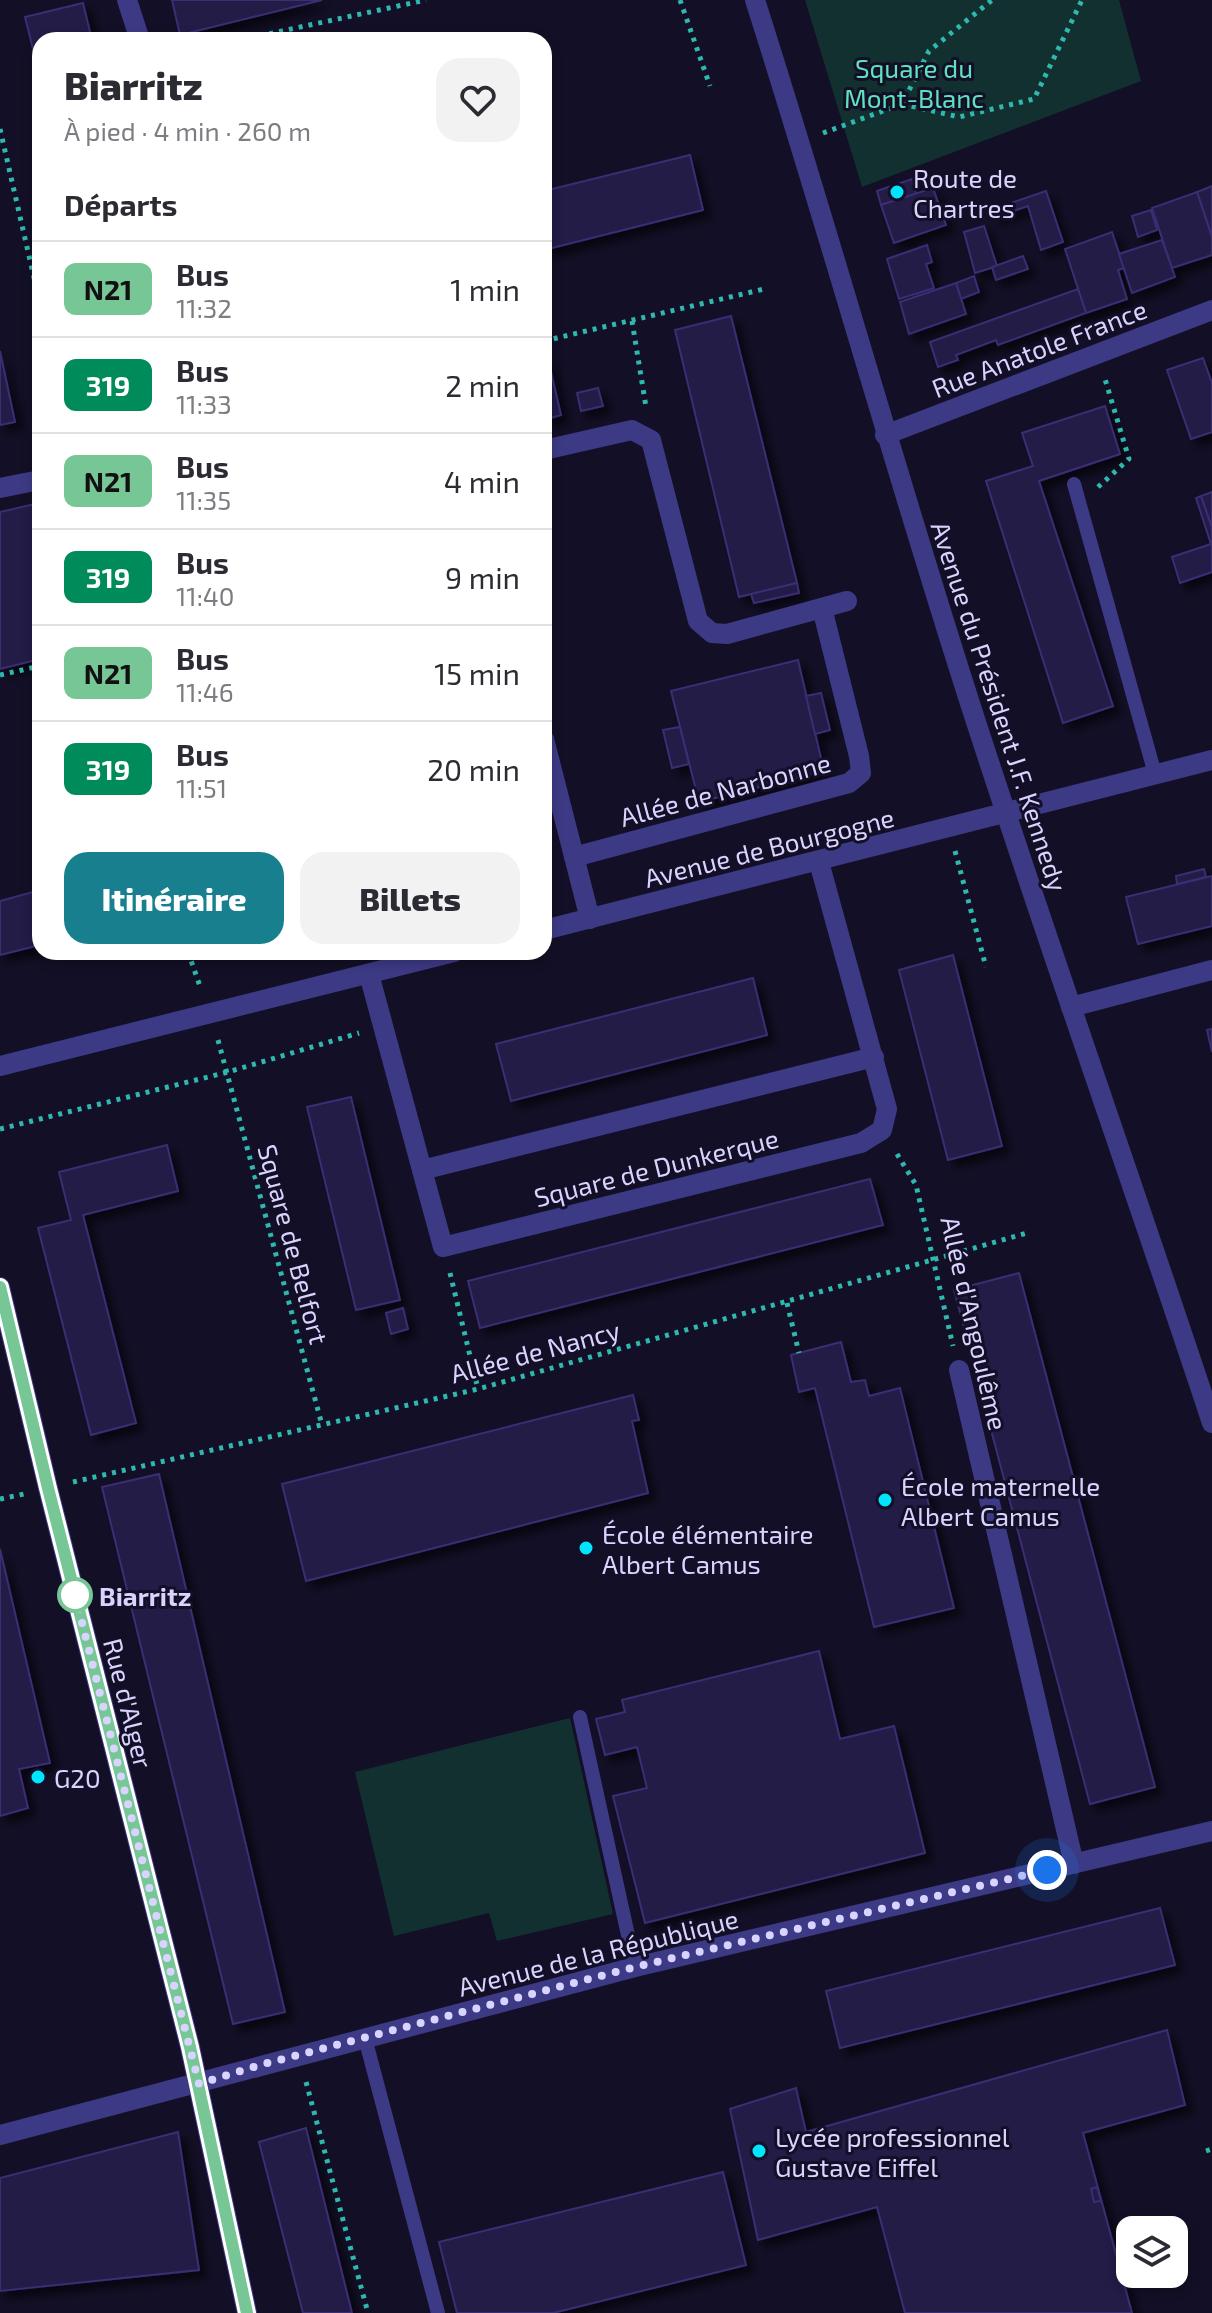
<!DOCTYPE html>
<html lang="fr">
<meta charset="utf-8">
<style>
:root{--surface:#fff;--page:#f2f2f3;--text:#2b2b33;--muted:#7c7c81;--line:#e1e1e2;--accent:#187f8f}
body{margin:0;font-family:"Exo 2",sans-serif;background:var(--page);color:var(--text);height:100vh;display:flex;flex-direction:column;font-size:30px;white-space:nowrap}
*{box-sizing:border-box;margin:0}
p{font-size:26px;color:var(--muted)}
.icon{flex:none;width:44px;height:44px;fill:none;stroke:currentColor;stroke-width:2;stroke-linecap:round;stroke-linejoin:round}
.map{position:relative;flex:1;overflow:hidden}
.panel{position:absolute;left:32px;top:32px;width:520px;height:928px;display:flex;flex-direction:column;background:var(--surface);border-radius:24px;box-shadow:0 4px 12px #0003}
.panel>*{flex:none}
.badge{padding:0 16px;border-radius:12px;font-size:28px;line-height:52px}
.tools{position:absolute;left:1116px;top:2216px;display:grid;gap:16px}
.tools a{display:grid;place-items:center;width:72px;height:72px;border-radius:16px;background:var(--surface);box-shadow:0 4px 12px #0003;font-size:40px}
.you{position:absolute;width:40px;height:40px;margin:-20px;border:6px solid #fff;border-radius:50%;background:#1a73e8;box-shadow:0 0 0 12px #1a73e833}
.map>.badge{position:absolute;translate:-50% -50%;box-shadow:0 0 0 4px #fff}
h2{padding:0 32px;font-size:30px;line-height:72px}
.round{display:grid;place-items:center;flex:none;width:84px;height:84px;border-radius:24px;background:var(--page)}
.headline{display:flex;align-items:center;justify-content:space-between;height:136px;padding:0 32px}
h1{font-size:38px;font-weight:800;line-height:60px}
.action{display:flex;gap:16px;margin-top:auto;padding:16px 32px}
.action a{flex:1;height:92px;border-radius:24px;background:var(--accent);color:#fff;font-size:32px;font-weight:800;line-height:92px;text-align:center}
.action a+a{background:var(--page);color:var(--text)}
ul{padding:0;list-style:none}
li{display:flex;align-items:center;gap:24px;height:96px;padding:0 32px;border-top:2px solid var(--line)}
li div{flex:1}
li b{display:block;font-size:30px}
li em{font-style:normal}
li .badge{min-width:88px;font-weight:700;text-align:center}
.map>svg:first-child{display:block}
.green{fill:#12302f}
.building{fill:#241b47;stroke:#3b2d73;stroke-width:2;filter:url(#shadow)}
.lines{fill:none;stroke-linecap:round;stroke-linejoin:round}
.path{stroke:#2fb8b0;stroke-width:5;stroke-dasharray:4 6;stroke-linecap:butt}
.service{stroke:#3d3a85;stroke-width:14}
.pedestrian{stroke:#3d3a85;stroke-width:20}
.minor{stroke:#3d3a85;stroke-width:20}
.tertiary{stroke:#3d3a85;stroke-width:20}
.line-casing{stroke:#fff;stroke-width:18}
.line{stroke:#77c695;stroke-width:12}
.walk{stroke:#d9d4ff;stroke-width:8;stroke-dasharray:0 14.4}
.poi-dot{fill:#00e5ff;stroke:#130f26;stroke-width:3}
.stop-dot{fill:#fff;stroke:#77c695;stroke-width:4}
.labels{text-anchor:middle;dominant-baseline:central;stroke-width:6;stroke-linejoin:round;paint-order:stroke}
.park-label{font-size:26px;fill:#5fe0c0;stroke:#130f26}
.poi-label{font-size:26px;fill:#d9d4ff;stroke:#130f26;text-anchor:start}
.street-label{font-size:26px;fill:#d9d4ff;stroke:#130f26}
.stop-label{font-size:26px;font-weight:bold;fill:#d9d4ff;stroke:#130f26;text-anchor:start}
</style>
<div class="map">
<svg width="1212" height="2313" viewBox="0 0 1212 2313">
<defs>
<filter id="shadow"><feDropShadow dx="7" dy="7" stdDeviation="4" flood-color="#0009"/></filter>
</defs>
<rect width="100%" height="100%" fill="#130f26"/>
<g class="green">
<polygon points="805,0 1119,0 1141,81 862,187"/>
<polygon points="570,1718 613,1914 497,1941 489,1913 394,1936 355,1772"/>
</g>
<g class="building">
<polygon points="172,0 322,0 180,35"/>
<polygon points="83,3 92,40 40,40 40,77 25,17"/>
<polygon points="690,155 703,210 544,250 544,191"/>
<polygon points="912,179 916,194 881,205 877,191"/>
<polygon points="1212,186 1212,237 1197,192"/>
<polygon points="933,188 946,225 894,243 881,205"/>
<polygon points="1046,191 1063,242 1041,250 1028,206 995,217 993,209"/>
<polygon points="1197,192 1212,237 1212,255 1172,268 1152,208"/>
<polygon points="1151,210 1157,230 1138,237 1132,216"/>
<polygon points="984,226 997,266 975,273 964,232"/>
<polygon points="1112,232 1124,268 1118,270 1127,299 1086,313 1065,249"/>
<polygon points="1162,240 1175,277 1132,293 1119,254"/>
<polygon points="927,245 932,262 926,264 934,288 899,299 887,259"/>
<polygon points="1023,256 1028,269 996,280 992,267"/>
<polygon points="974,276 979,292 961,299 956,283"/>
<polygon points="956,283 966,314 909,334 900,302"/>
<polygon points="1078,289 1086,313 998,345 996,340 956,355 958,360 938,367 930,342"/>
<polygon points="731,316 797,583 739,597 675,330"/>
<polygon points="0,351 15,422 0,425"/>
<polygon points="1203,358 1212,383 1212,432 1191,439 1167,370"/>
<polygon points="548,359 561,415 544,420 544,360"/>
<polygon points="598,388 603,406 581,411 577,393"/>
<polygon points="1105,406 1120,454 1039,481 1113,706 1063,723 986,481 1033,466 1022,433"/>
<polygon points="1212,492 1212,528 1201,496"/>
<polygon points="1201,496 1212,528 1212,572 1180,583 1172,557 1211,544 1196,498"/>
<polygon points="35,504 40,526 40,659 0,669 0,512"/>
<polygon points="797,583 799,593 754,603 751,594"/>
<polygon points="798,660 824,771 699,802 671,691"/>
<polygon points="821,693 830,730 815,734 806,696"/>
<polygon points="680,727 689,764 672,768 663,730"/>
<polygon points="1204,869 1206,877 1177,884 1176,876"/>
<polygon points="1212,876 1212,926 1138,944 1126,897"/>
<polygon points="40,890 40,945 0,955 0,901"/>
<polygon points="953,955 1002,1146 948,1160 899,970"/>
<polygon points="753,978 767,1035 511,1101 496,1044"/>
<polygon points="1212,1029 1212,1052 1207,1030"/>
<polygon points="351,1097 400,1300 356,1310 307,1107"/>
<polygon points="167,1145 178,1191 83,1215 136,1423 91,1435 38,1228 71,1220 59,1172"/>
<polygon points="870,1179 883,1225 480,1328 468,1281"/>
<polygon points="1019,1273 1155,1787 1090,1804 954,1290"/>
<polygon points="403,1308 408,1329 391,1334 386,1313"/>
<polygon points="841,1342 851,1382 865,1380 869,1396 900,1388 954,1608 874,1627 815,1388 799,1392 791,1355"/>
<polygon points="633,1395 639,1420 632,1421 648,1493 306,1581 282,1484"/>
<polygon points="159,1474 285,2012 233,2024 102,1487"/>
<polygon points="0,1549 50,1763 19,1769 28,1808 0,1816"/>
<polygon points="819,1651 840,1739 894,1726 925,1853 645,1923 613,1796 647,1788 637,1747 605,1755 596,1719 625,1712 622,1700"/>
<polygon points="1160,1908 1175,1965 840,2048 826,1991"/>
<polygon points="1167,2030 1185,2105 1083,2133 1132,2313 905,2313 877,2207 758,2240 730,2109 796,2088 806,2132"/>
<polygon points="306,2128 352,2313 303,2313 259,2142"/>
<polygon points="178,2132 199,2270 0,2291 0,2178"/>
<polygon points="723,2172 746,2265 553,2313 457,2313 439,2242"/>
<polygon points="1097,2187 1101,2201 1094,2202 1091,2189"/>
</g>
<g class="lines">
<g class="path">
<polyline points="680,0 710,86"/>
<polyline points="240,40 426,0"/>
<polyline points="902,104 959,117 1034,99 1082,0"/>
<polyline points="0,129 40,304"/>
<polyline points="823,133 902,104 929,51 992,0"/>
<polyline points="632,321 646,407"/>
<polyline points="544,341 764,289"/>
<polyline points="1098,487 1129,459 1105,379"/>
<polyline points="0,675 40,666"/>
<polyline points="955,851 986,967"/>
<polyline points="188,952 201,989"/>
<polyline points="218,1040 322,1425"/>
<polyline points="0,1129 228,1072 359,1033"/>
<polyline points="897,1154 916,1185 953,1346"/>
<polyline points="450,1273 478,1389"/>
<polyline points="787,1303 799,1353"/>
<polyline points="73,1482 478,1389 1027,1233"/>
<polyline points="0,1499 24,1494"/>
<polyline points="306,2082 368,2313"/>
<polyline points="1206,2151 1212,2149"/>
</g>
<g class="service">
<polyline points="1074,484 1155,774"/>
<polyline points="580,1717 635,1967"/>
<polyline points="365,2038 438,2313"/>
</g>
<g class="pedestrian">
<polyline points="544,450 632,430 651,440 698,621 712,633 727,634 847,601"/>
<polyline points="0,488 40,480"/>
<polyline points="544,739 590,919"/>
<polyline points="574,857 849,783 861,773 859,756 822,608"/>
</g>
<g class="minor">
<polyline points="127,0 140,40"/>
<polyline points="885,435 1212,310"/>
<polyline points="819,862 887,1109 882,1130 861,1143 443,1247 422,1170 874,1057"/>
<polyline points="544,930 1212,760"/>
<polyline points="369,974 422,1170"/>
<polyline points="1071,1007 1212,970"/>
<polyline points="0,1066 454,952"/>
<polyline points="0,1287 48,1488 190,2047 247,2313"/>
<polyline points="959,1370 1074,1864"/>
<polyline points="0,2135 635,1967 1212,1831"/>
</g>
<path class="tertiary" d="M755,0C832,241 899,485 977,725C1053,959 1135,1190 1212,1423"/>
</g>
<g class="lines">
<defs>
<polyline id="line" points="0,1287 48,1488 190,2047 247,2313"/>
</defs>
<use href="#line" class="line-casing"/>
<use href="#line" class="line"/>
<polyline class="walk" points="75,1595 199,2084 260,2065 635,1967 1047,1870"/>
</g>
<g class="poi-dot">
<circle cx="897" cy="192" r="8"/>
<circle cx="885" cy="1500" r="8"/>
<circle cx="586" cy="1548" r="8"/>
<circle cx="38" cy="1777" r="8"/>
<circle cx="759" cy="2151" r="8"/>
</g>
<circle class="stop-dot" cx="75" cy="1595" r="16"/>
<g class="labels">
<g class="park-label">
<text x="914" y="67">Square du<tspan x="914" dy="30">Mont-Blanc</tspan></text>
</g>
<g class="poi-label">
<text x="913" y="177">Route de<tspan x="913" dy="30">Chartres</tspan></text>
<text x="901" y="1485">École maternelle<tspan x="901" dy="30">Albert Camus</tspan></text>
<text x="602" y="1533">École élémentaire<tspan x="602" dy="30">Albert Camus</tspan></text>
<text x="54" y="1777">G20</text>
<text x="775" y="2136">Lycée professionnel<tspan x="775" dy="30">Gustave Eiffel</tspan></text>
</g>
<g class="street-label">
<text transform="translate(1039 348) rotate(-21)">Rue Anatole France</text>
<text transform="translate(1000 706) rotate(72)">Avenue du Président J.F. Kennedy</text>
<text transform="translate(725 789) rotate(-15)">Allée de Narbonne</text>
<text transform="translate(769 847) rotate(-14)">Avenue de Bourgogne</text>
<text transform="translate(656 1167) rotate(-14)">Square de Dunkerque</text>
<text transform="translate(294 1244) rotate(75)">Square de Belfort</text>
<text transform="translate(975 1323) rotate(77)">Allée d'Angoulême</text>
<text transform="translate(535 1351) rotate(-15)">Allée de Nancy</text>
<text transform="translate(129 1703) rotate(76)">Rue d'Alger</text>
<text transform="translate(598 1952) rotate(-14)">Avenue de la République</text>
</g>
<g class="stop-label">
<text x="99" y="1595">Biarritz</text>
</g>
</g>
</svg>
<div class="tools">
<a><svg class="icon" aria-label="layers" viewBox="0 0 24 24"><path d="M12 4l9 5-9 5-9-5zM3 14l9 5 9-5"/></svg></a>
</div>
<div class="you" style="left:1047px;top:1870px"></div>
<section class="panel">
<div class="headline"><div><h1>Biarritz</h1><p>À pied · 4 min · 260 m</p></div><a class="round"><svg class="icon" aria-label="heart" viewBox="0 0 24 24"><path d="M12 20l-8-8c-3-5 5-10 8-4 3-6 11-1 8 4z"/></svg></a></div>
<h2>Départs</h2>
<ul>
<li><span class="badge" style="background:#77c695;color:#111">N21</span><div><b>Bus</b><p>11:32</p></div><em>1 min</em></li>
<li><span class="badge" style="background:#008b5a;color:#fff">319</span><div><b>Bus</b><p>11:33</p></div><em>2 min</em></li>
<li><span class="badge" style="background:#77c695;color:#111">N21</span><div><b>Bus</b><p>11:35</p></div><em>4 min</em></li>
<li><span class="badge" style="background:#008b5a;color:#fff">319</span><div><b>Bus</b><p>11:40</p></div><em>9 min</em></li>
<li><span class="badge" style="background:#77c695;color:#111">N21</span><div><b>Bus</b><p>11:46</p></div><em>15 min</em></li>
<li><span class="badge" style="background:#008b5a;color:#fff">319</span><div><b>Bus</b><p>11:51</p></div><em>20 min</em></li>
</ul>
<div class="action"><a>Itinéraire</a><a>Billets</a></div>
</section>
</div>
